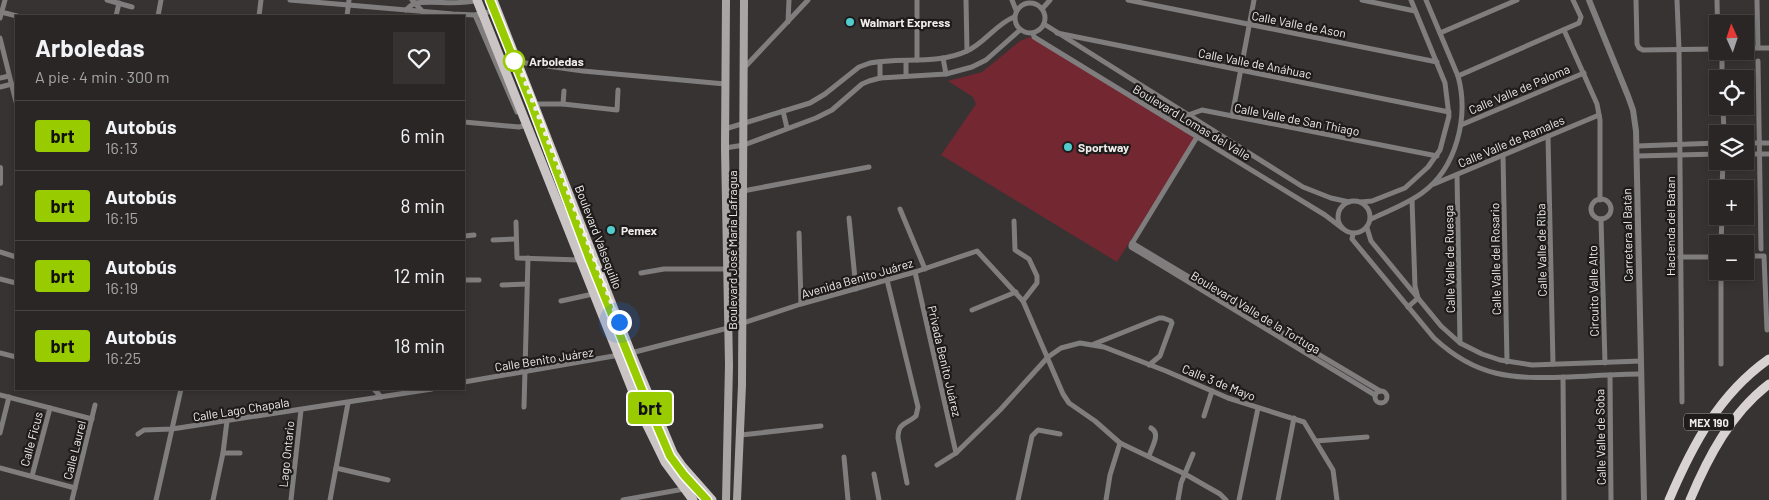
<!DOCTYPE html>
<html lang="es">
<meta charset="utf-8">
<style>
:root{--surface:#2a2626;--page:#363232;--text:#f1f3f6;--muted:#a5a5a7;--line:#464343}
body{margin:0;font-family:Barlow,sans-serif;background:var(--page);color:var(--text);height:100vh;display:flex;flex-direction:column;font-size:19px;white-space:nowrap}
*{box-sizing:border-box;margin:0}
p{font-size:16px;color:var(--muted)}
.icon{flex:none;width:28px;height:28px;fill:none;stroke:currentColor;stroke-width:2;stroke-linecap:round;stroke-linejoin:round}
.map{position:relative;flex:1;overflow:hidden}
.panel{position:absolute;left:15px;top:15px;width:450px;height:375px;display:flex;flex-direction:column;background:var(--surface);border-radius:0px;box-shadow:0 2px 8px #0003,0 0 0 1px var(--line)}
.panel>*{flex:none}
.badge{padding:0 10px;border-radius:4px;font-size:18px;line-height:32px}
.needle{width:32px;rotate:357deg}
.buttons{position:absolute;left:1709px;top:15px;display:grid;gap:10px}
.buttons a{display:grid;place-items:center;width:45px;height:45px;border-radius:0px;background:var(--surface);box-shadow:0 2px 8px #0003,0 0 0 1px var(--line);font-size:25px}
.you{position:absolute;width:25px;height:25px;margin:-12px;border:4px solid #fff;border-radius:50%;background:#1a73e8;box-shadow:0 0 0 8px #1a73e833}
.map>.badge{position:absolute;translate:-50% -50%;box-shadow:0 0 0 2px #fff}
.round{display:grid;place-items:center;flex:none;width:52px;height:52px;border-radius:0px;background:var(--page)}
.headline{display:flex;align-items:center;justify-content:space-between;height:85px;padding:0 20px}
h1{font-size:24px;font-weight:700;line-height:38px}
ul{padding:0;list-style:none}
li{display:flex;align-items:center;gap:15px;height:70px;padding:0 20px;border-top:1px solid var(--line)}
li div{flex:1}
li b{display:block;font-size:19px}
li em{font-style:normal}
li .badge{min-width:55px;font-weight:700;text-align:center}
.map>svg:first-child{display:block}
.green{fill:#722731}
.lines{fill:none;stroke-linecap:round;stroke-linejoin:round}
.minor{stroke:#7f7d7d;stroke-width:5}
.tertiary{stroke:#7f7d7d;stroke-width:6}
.secondary{stroke:#aaa5a5;stroke-width:8}
.primary{stroke:#cac4c5;stroke-width:9}
.trunk{stroke:#d9d2d3;stroke-width:9}
.line-casing{stroke:#fff;stroke-width:11}
.line{stroke:#9c0;stroke-width:8}
.walk{stroke:#efebeb;stroke-width:5;stroke-dasharray:0 9}
.poi-dot{fill:#52cdce;stroke:#1e1b1b;stroke-width:2}
.stop-dot{fill:#fff;stroke:#9c0;stroke-width:2.5}
.labels{text-anchor:middle;dominant-baseline:central;stroke-width:4.5;stroke-linejoin:round;paint-order:stroke}
.shield{fill:#1e1b1b;stroke:#b0adad;stroke-width:1}
.shield-label{font-size:11px;font-weight:bold;fill:#efebeb}
.poi-label{font-size:12px;font-weight:bold;fill:#efebeb;stroke:#1e1b1b;text-anchor:start}
.street-label{font-size:12px;fill:#efebeb;stroke:#1e1b1b}
.stop-label{font-size:12px;font-weight:bold;fill:#efebeb;stroke:#1e1b1b;text-anchor:start}
</style>
<div class="map">
<svg width="1769" height="500" viewBox="0 0 1769 500">
<rect width="100%" height="100%" fill="#383333"/>
<polygon class="green" points="1030,37 1195,138 1117,262 941,155 976,104 973,97 948,81 982,72 1020,41"/>
<g class="lines">
<g class="minor">
<polyline points="107,0 132,7"/>
<polyline points="290,0 453,14 475,15 497,10"/>
<polyline points="412,0 423,12 425,16"/>
<polyline points="917,0 917,60"/>
<polyline points="966,0 967,51"/>
<polyline points="1012,0 1016,10"/>
<polyline points="1128,0 1437,62"/>
<polyline points="1362,0 1415,11"/>
<polyline points="1636,0 1637,44 1639,48 1643,50 1718,49"/>
<polyline points="1677,0 1679,49 1682,402"/>
<polyline points="1717,0 1718,47"/>
<polyline points="1757,0 1758,48"/>
<circle cx="1030" cy="18" r="15"/>
<polyline points="1042,9 1050,0"/>
<path d="M406,10C409,7 412,4 416,3C434,0 457,6 478,0"/>
<polyline points="1,12 17,16"/>
<polyline points="475,15 517,112"/>
<polyline points="116,16 119,3"/>
<polyline points="158,16 161,0"/>
<polyline points="259,16 261,0"/>
<polyline points="347,16 349,0"/>
<polyline points="0,18 5,0"/>
<polyline points="788,22 789,0"/>
<polyline points="1044,24 1303,187 1331,198 1349,202"/>
<polyline points="1564,30 1597,104 1600,120 1600,200"/>
<polyline points="1033,33 1034,37 1325,215 1342,228"/>
<polyline points="1057,33 1449,112"/>
<polyline points="1440,33 1517,0"/>
<polyline points="0,38 16,102"/>
<polyline points="1745,48 1769,48"/>
<polyline points="943,58 946,74"/>
<polyline points="1722,60 1722,79"/>
<polyline points="906,61 906,76"/>
<polyline points="1758,61 1761,249"/>
<polyline points="518,62 583,71 725,84"/>
<polyline points="880,62 880,78"/>
<polyline points="744,68 808,0"/>
<polyline points="1458,76 1579,23 1581,17 1573,0"/>
<polyline points="0,78 9,76"/>
<polyline points="0,87 12,84"/>
<polyline points="534,104 563,104 617,110 618,90"/>
<polyline points="563,104 564,91"/>
<polyline points="1723,106 1724,134"/>
<polyline points="783,111 787,128"/>
<polyline points="1157,112 1165,112 1180,118 1202,110 1437,156"/>
<polyline points="1232,116 1254,0"/>
<polyline points="464,122 519,127 527,125"/>
<polyline points="1461,125 1584,73"/>
<path d="M725,129L810,103L825,94L859,67L870,63C901,57 937,65 967,51C985,43 996,24 1014,17"/>
<polyline points="1186,130 1194,118"/>
<polyline points="1548,136 1553,364"/>
<polyline points="1197,137 1131,245 1131,247 1375,395"/>
<polyline points="1745,143 1769,143"/>
<polyline points="1637,146 1718,143"/>
<polyline points="725,148 744,145 816,118 832,110 862,84 869,81 880,78 946,74 972,67 986,60 1020,30"/>
<polyline points="1745,154 1769,154"/>
<polyline points="1503,155 1507,362"/>
<polyline points="1637,156 1718,154"/>
<polyline points="1457,175 1460,343"/>
<polyline points="1434,184 1599,115"/>
<polyline points="1722,189 1723,161"/>
<polyline points="743,191 869,167"/>
<circle cx="1601" cy="209" r="10"/>
<circle cx="1354" cy="217" r="16"/>
<polyline points="1361,202 1372,201 1405,188 1428,167 1440,150 1449,116 1445,83 1411,0"/>
<polyline points="900,209 925,269"/>
<polyline points="849,218 856,289"/>
<path d="M1371,219C1388,211 1407,204 1422,193C1457,168 1469,116 1458,76L1426,0"/>
<polyline points="1601,219 1605,363"/>
<polyline points="1014,221 1015,250 1029,259 1037,276 1037,283 1023,301"/>
<polyline points="516,222 517,258 580,260"/>
<polyline points="1367,228 1371,241 1441,326 1460,343 1482,354 1500,360 1532,365 1641,361"/>
<polyline points="799,233 801,304"/>
<path d="M1353,234L1352,239L1434,338C1477,378 1512,379 1569,377C1593,376 1617,374 1641,374"/>
<polyline points="464,236 474,235"/>
<polyline points="493,240 516,239"/>
<polyline points="1132,243 1380,391"/>
<polyline points="1721,244 1722,216"/>
<polyline points="0,252 16,257"/>
<polyline points="1745,256 1764,256 1767,330"/>
<polyline points="1680,257 1718,257"/>
<polyline points="1721,271 1721,364"/>
<polyline points="915,272 956,453"/>
<polyline points="641,273 664,269 727,269"/>
<polyline points="0,279 16,283"/>
<polyline points="464,280 479,280"/>
<path d="M887,280L918,407L916,416C906,425 898,422 898,438L907,483"/>
<polyline points="502,285 527,284"/>
<polyline points="561,301 593,294"/>
<polyline points="1408,307 1418,298 1415,286 1412,200"/>
<polyline points="972,310 1016,292"/>
<polyline points="1094,344 1159,318 1163,318 1171,321 1172,323 1160,356 1149,365"/>
<polyline points="0,353 16,357"/>
<polyline points="1610,375 1611,500"/>
<polyline points="1563,377 1564,500"/>
<polyline points="464,382 631,353 728,328 801,304 915,272 977,251 1023,301 1063,394 1069,403 1095,421 1120,443 1185,474 1220,494 1226,500"/>
<polyline points="374,389 381,397"/>
<circle cx="1381" cy="397" r="6"/>
<polyline points="0,395 92,419"/>
<polyline points="524,407 528,258"/>
<polyline points="1204,416 1212,391"/>
<polyline points="0,433 9,397"/>
<polyline points="138,434 144,430 172,429 432,389"/>
<polyline points="741,435 821,426"/>
<polyline points="1316,441 1367,437"/>
<polyline points="223,453 240,453"/>
<path d="M1149,456C1152,446 1161,434 1151,428"/>
<polyline points="844,457 848,500"/>
<polyline points="937,465 956,453 1000,410 1048,357 1061,348 1080,343 1104,347 1166,371 1228,398 1304,422 1333,470 1337,500"/>
<polyline points="0,468 75,488"/>
<polyline points="336,468 388,480"/>
<polyline points="874,474 879,500"/>
<polyline points="32,476 50,408"/>
<polyline points="72,500 95,405"/>
<polyline points="156,500 181,389"/>
<polyline points="213,500 223,453 227,421"/>
<polyline points="291,500 301,410"/>
<polyline points="330,500 348,403"/>
<polyline points="623,500 684,489"/>
<polyline points="1018,500 1032,436 1038,430 1060,434"/>
<polyline points="1106,500 1110,475 1120,443"/>
<polyline points="1178,500 1181,483 1193,454"/>
<polyline points="1239,500 1258,408"/>
<polyline points="1278,500 1294,418"/>
</g>
<g class="tertiary">
<polyline points="1589,0 1628,96 1633,110 1636,131 1644,500"/>
<polyline points="0,168 0,183"/>
</g>
<g class="secondary">
<polyline points="726,500 729,365 725,148 726,0"/>
<polyline points="737,500 742,385 744,0"/>
</g>
<g class="primary">
<polyline points="477,0 643,417 665,462 693,500"/>
<polyline points="493,0 631,353 673,453 682,466 712,500"/>
</g>
<g class="trunk">
<path d="M1669,500C1692,446 1719,394 1769,359"/>
<path d="M1690,500C1708,457 1731,413 1769,384"/>
</g>
</g>
<g class="lines">
<defs>
<polyline id="line" points="490,0 531,103 590,260 649,407 670,456 684,475 707,500"/>
</defs>
<use href="#line" class="line-casing"/>
<use href="#line" class="line"/>
<polyline class="walk" points="514,61 518,62 523,76 619,322"/>
</g>
<g class="poi-dot">
<circle cx="850" cy="22" r="5"/>
<circle cx="1068" cy="147" r="5"/>
<circle cx="611" cy="230" r="5"/>
</g>
<circle class="stop-dot" cx="514" cy="61" r="10"/>
<g class="labels">
<rect class="shield" x="1684" y="413.5" width="50" height="17" rx="4"/>
<g class="shield-label">
<text x="1709" y="422">MEX 190</text>
</g>
<g class="poi-label">
<text x="860" y="22">Walmart Express</text>
<text x="1078" y="147">Sportway</text>
<text x="621" y="230">Pemex</text>
</g>
<g class="street-label">
<text transform="translate(1299 24) rotate(11)">Calle Valle de Ason</text>
<text transform="translate(1255 63) rotate(11)">Calle Valle de Anáhuac</text>
<text transform="translate(1519 89) rotate(-23)">Calle Valle de Paloma</text>
<text transform="translate(1297 119) rotate(11)">Calle Valle de San Thiago</text>
<text transform="translate(1192 122) rotate(31)">Boulevard Lomas del Valle</text>
<text transform="translate(1511 141) rotate(-23)">Calle Valle de Ramales</text>
<text transform="translate(1670 226) rotate(-90)">Hacienda del Batan</text>
<text transform="translate(1627 235) rotate(-91)">Carretera al Batán</text>
<text transform="translate(599 237) rotate(69)">Boulevard Valsequillo</text>
<text transform="translate(732 250) rotate(-90)">Boulevard José María Lafragua</text>
<text transform="translate(1541 250) rotate(-91)">Calle Valle de Riba</text>
<text transform="translate(1449 259) rotate(-91)">Calle Valle de Ruesga</text>
<text transform="translate(1495 259) rotate(-91)">Calle Valle del Rosario</text>
<text transform="translate(857 278) rotate(-16)">Avenida Benito Juárez</text>
<text transform="translate(1593 291) rotate(-91)">Circuito Valle Alto</text>
<text transform="translate(1256 312) rotate(31)">Boulevard Valle de la Tortuga</text>
<text transform="translate(544 359) rotate(-9)">Calle Benito Juárez</text>
<text transform="translate(945 361) rotate(77)">Privada Benito Juárez</text>
<text transform="translate(1219 382) rotate(22)">Calle 3 de Mayo</text>
<text transform="translate(241 409) rotate(-9)">Calle Lago Chapala</text>
<text transform="translate(1600 437) rotate(-91)">Calle Valle de Soba</text>
<text transform="translate(31 439) rotate(-75)">Calle Ficus</text>
<text transform="translate(74 450) rotate(-76)">Calle Laurel</text>
<text transform="translate(286 454) rotate(-84)">Lago Ontario</text>
</g>
<g class="stop-label">
<text x="529" y="61">Arboledas</text>
</g>
</g>
</svg>
<div class="buttons">
<a><svg class="needle" viewBox="-14 -14 28 28"><path d="M0-13l5 13h-10z" fill="#e53935"/><path d="M0 13l5-13h-10z" fill="#a5a5a7"/></svg></a>
<a><svg class="icon" aria-label="locate" viewBox="0 0 24 24"><circle cx="12" cy="12" r="6"/><path d="M12 2v4M12 18v4M2 12h4M18 12h4"/></svg></a>
<a><svg class="icon" aria-label="layers" viewBox="0 0 24 24"><path d="M12 4l9 5-9 5-9-5zM3 14l9 5 9-5"/></svg></a>
<a>+</a>
<a>−</a>
</div>
<div class="you" style="left:619px;top:322px"></div>
<b class="badge" style="left:650px;top:408px;background:#9c0;color:#111">brt</b>
<section class="panel">
<div class="headline"><div><h1>Arboledas</h1><p>A pie · 4 min · 300 m</p></div><a class="round"><svg class="icon" aria-label="heart" viewBox="0 0 24 24"><path d="M12 20l-8-8c-3-5 5-10 8-4 3-6 11-1 8 4z"/></svg></a></div>
<ul>
<li><span class="badge" style="background:#9c0;color:#111">brt</span><div><b>Autobús</b><p>16:13</p></div><em>6 min</em></li>
<li><span class="badge" style="background:#9c0;color:#111">brt</span><div><b>Autobús</b><p>16:15</p></div><em>8 min</em></li>
<li><span class="badge" style="background:#9c0;color:#111">brt</span><div><b>Autobús</b><p>16:19</p></div><em>12 min</em></li>
<li><span class="badge" style="background:#9c0;color:#111">brt</span><div><b>Autobús</b><p>16:25</p></div><em>18 min</em></li>
</ul>
</section>
</div>
